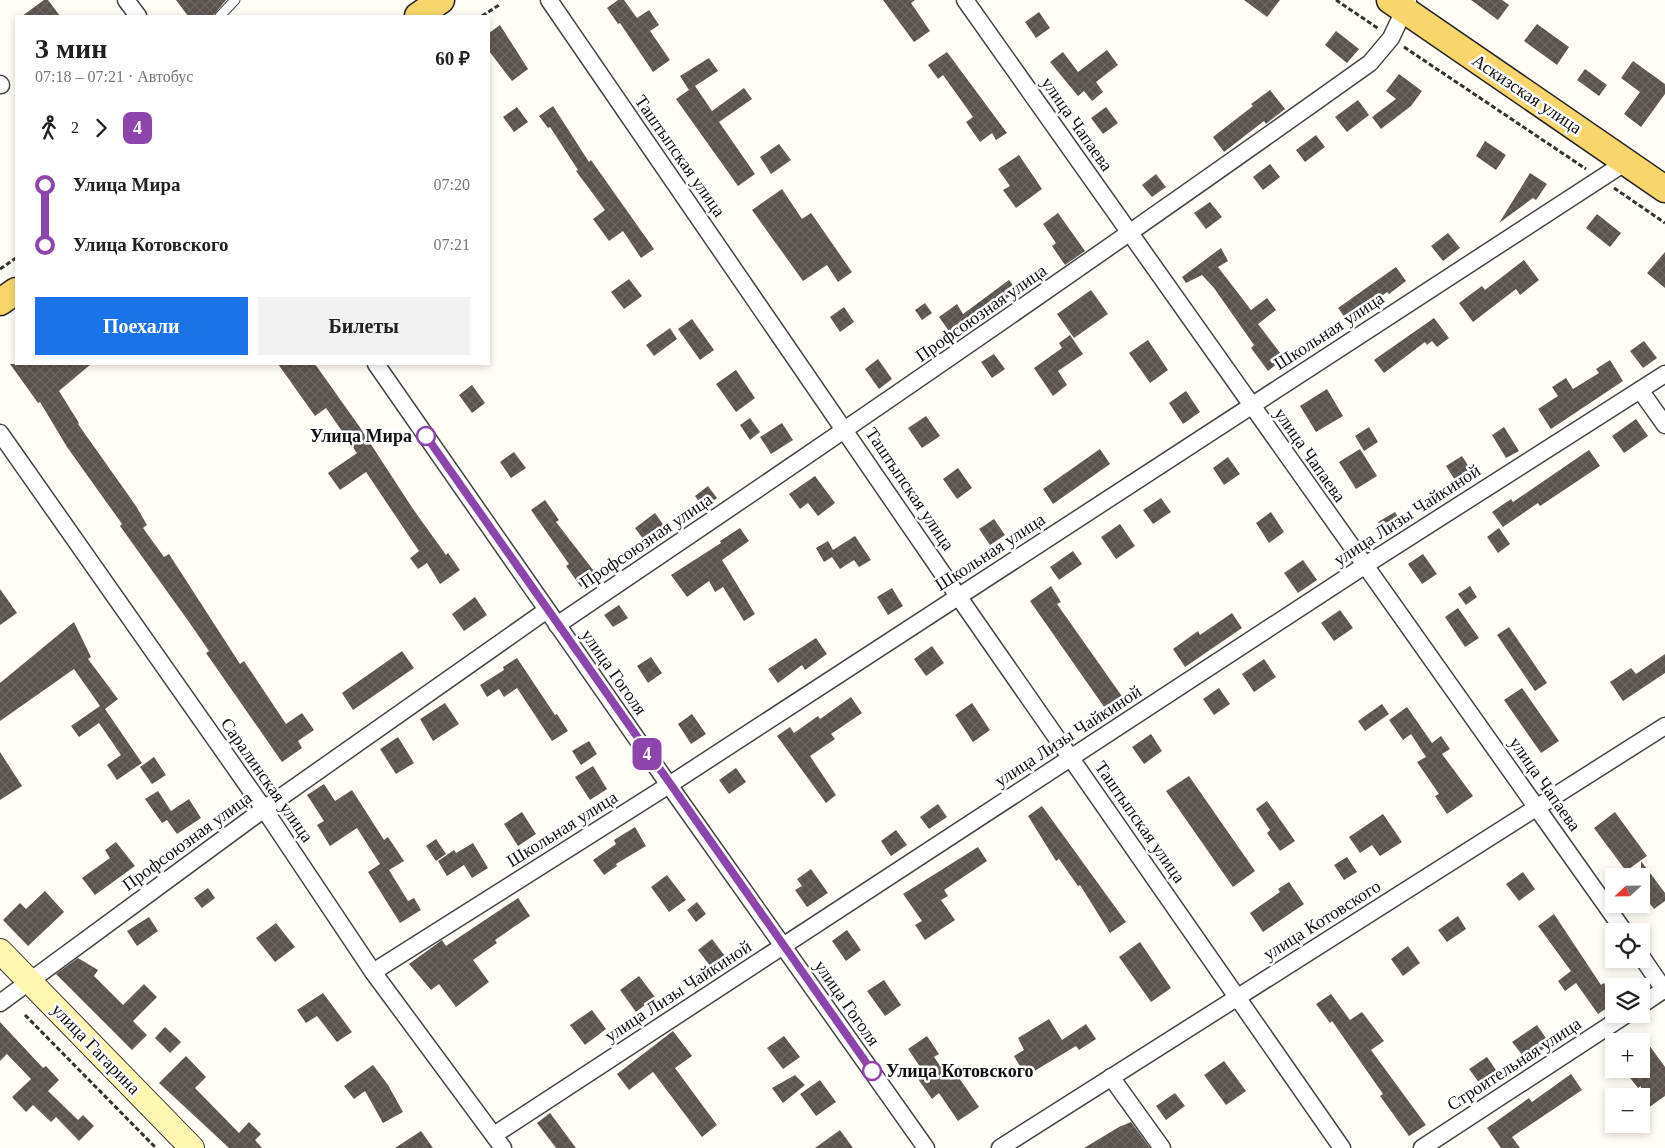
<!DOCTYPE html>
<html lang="ru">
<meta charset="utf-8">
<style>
:root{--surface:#fff;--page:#f2f2f2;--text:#202124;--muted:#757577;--accent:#1a73e8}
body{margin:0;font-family:"Times New Roman",serif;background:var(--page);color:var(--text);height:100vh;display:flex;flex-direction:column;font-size:19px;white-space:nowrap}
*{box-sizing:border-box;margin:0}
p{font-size:16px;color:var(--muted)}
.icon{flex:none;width:28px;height:28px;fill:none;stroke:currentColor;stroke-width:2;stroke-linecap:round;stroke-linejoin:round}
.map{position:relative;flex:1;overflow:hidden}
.sheet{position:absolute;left:15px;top:15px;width:475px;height:350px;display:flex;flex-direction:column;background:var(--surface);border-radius:0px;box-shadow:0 2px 8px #0003}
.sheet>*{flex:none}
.badge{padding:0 10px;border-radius:8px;font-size:18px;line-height:32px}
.needle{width:32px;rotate:248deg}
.buttons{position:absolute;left:1605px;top:868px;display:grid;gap:10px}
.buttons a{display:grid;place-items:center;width:45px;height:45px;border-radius:0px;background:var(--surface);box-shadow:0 2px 8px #0003;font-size:25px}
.map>.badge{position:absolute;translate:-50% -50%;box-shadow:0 0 0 2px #fff}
.legs{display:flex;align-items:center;gap:8px;height:55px;padding:0 20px;font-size:16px}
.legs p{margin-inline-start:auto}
.summary{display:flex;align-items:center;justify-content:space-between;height:85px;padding:0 20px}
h1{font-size:28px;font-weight:600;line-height:38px}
.button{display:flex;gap:10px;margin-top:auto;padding:10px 20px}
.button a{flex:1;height:58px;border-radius:0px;background:var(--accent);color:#fff;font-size:20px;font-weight:600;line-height:58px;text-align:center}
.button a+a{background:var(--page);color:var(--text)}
ul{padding:0 20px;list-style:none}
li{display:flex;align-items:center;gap:18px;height:60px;font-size:19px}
li i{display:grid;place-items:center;width:8px;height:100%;margin:0 6px;background:currentColor}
li i::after{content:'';width:12px;height:12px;margin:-6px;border:4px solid;border-radius:50%;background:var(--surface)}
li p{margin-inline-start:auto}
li:first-child i{background:linear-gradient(#0000 50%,currentColor 0)}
li:last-child i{background:linear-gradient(currentColor 50%,#0000 0)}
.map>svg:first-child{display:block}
.building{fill:url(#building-cross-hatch)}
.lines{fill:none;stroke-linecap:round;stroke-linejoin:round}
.lane-casing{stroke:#444;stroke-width:11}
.street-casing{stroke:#444;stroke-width:19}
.secondary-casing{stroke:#333;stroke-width:26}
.primary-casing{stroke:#222;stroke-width:29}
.path{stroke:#333;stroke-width:3;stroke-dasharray:5 2.5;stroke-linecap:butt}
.lane{stroke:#fff;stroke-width:9}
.street{stroke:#fff;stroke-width:16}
.secondary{stroke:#fff6b0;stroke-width:24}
.primary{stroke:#f9d66b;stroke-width:26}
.line-1-casing{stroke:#fff;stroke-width:11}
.line-1{stroke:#8e44ad;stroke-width:8}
.stop-1-dot{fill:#fff;stroke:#8e44ad;stroke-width:2.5}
.labels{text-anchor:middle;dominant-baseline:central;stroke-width:5;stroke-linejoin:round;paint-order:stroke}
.street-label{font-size:18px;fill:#111;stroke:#fff}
.stop-label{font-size:18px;font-weight:bold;fill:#111;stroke:#fff;text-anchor:end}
</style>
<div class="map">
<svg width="1665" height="1148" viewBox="0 0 1665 1148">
<defs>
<pattern id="building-cross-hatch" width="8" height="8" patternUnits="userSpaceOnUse" patternTransform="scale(1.25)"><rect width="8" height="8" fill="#5a524d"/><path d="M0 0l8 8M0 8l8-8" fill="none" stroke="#6d6662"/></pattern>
</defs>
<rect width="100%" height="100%" fill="#fffdf5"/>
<g class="building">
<polygon points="44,0 48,0 60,16 22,16"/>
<polygon points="176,0 226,0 213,16 188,16"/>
<polygon points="618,0 624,0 637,18 649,10 659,25 650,31 670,60 653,72 620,23 618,24 607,8"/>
<polygon points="883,0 915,0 911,3 930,31 914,42"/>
<polygon points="1244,0 1280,0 1267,17"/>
<polygon points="1471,0 1502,0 1509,5 1498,20"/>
<polygon points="1039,12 1050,28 1036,38 1025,22"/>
<polygon points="1537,24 1569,47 1557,65 1524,41"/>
<polygon points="500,25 528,69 512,81 489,51 489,33"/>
<polygon points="1336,31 1359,49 1347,63 1325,45"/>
<polygon points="1107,50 1118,65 1096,82 1103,92 1092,101 1084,91 1078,96 1050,62 1063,52 1078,72"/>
<polygon points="947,52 1007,133 996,140 992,133 980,142 966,122 973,117 943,75 938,79 928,65"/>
<polygon points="709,58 718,71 695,86 712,111 744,88 752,99 719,122 755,174 738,186 676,99 693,87 689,90 680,76"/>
<polygon points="1633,61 1665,84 1665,94 1641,127 1624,114 1640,92 1621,78"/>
<polygon points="1585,69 1607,85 1599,96 1577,80"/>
<polygon points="1399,74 1422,91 1411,106 1381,129 1372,117 1396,99 1386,91"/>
<polygon points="1270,90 1285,109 1266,124 1264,121 1224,152 1213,137 1253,106 1251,104"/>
<polygon points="1358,100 1369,115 1347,132 1335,117"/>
<polygon points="553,106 589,162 591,160 654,249 641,258 623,231 609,241 593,219 605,210 576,171 578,170 550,127 548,128 539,116"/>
<polygon points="517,107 528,122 514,132 503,117"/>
<polygon points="1106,107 1118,123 1103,134 1091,118"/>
<polygon points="1316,135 1325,147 1305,162 1296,150"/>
<polygon points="1485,141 1506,155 1496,170 1476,156"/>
<polygon points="779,144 791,160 771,174 760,157"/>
<polygon points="1019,155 1042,189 1016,208 1003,190 1010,186 998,169"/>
<polygon points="1270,164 1280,177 1263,190 1253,177"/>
<polygon points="1530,173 1547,184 1536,200 1533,198 1499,223"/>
<polygon points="1156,174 1166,187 1152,197 1142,185"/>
<polygon points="782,189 802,219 811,213 852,272 838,282 827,265 803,281 752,210"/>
<polygon points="1210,202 1222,217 1206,229 1194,213"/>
<polygon points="1058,213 1085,251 1065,265 1052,246 1056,243 1043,224"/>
<polygon points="1597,214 1621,233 1610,247 1586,228"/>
<polygon points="1448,233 1460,248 1443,261 1431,246"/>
<polygon points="1221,248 1228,261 1218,267 1251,310 1267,298 1276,310 1258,324 1284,358 1268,371 1251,348 1254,345 1214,288 1202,275 1186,283 1182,277"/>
<polygon points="1665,252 1665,288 1647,273"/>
<polygon points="1524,260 1539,280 1520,295 1516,289 1473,322 1459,303 1482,286 1485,290"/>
<polygon points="1396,267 1406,281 1389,294 1387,292 1348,322 1338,308"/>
<polygon points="629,279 642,296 624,309 611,292"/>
<polygon points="1009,280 1017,291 953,337 939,317 957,304 963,314"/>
<polygon points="1091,290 1108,314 1074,338 1057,314"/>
<polygon points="925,303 932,313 922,320 915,310"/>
<polygon points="844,307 854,322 840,332 830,317"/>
<polygon points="1434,318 1449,338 1437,347 1432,341 1427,345 1425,342 1384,373 1374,360"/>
<polygon points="692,319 714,350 700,360 678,329"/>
<polygon points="670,328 677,339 654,356 646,345"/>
<polygon points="1070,335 1083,354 1058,371 1067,385 1053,396 1034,368 1062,348 1059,343"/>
<polygon points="1148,340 1168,370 1150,383 1129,353"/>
<polygon points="1644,341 1657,358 1643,368 1630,351"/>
<polygon points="994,354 1005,369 992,378 981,362"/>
<polygon points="878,359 892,379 879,389 865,369"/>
<polygon points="1610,360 1623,381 1551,429 1538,409 1558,396 1552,387 1566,378 1573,389 1599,373 1596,369"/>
<polygon points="10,364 91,364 59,391 79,423 78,424 136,506 147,525 143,528 164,557 169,554 240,664 244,661 286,724 302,713 314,730 298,741 302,748 282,762 206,653 209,651 189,622 120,526 122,524 67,447 40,402 38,403"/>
<polygon points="278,364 315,364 359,426 413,509 446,555 448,553 460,570 440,584 427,563 418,569 410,558 419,551 366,472 340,490 328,473 357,453 326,408 315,416"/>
<polygon points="736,370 755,398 736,412 716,384"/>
<polygon points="472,385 485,403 472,413 459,395"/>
<polygon points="1327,389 1343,416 1316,432 1300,406"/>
<polygon points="1186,391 1200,412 1183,424 1169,403"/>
<polygon points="926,416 940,436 922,448 908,428"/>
<polygon points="750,418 760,432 750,440 740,425"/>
<polygon points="1636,419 1648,436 1624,453 1612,436"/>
<polygon points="782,423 793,440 771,454 760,437"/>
<polygon points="1369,427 1378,442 1364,451 1355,436"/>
<polygon points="1504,427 1519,451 1506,458 1492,435"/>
<polygon points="1100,449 1110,464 1053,504 1043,489"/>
<polygon points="1360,449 1377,476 1356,489 1339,462"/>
<polygon points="1589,450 1600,466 1540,506 1538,503 1503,527 1492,512 1511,499 1513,502"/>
<polygon points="514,452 526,468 511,478 500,462"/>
<polygon points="1462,456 1476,478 1460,488 1446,466"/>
<polygon points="1228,457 1240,474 1224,485 1213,468"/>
<polygon points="958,468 972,488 957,499 943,479"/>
<polygon points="815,476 835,503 818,516 808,503 800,509 789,494"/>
<polygon points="708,486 717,498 703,508 695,496"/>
<polygon points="1161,498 1171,512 1153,524 1143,510"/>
<polygon points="545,500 559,520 556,522 597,575 581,587 566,566 569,564 531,510"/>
<polygon points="1271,512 1284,532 1269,543 1256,523"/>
<polygon points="1395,512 1403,525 1387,536 1378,522"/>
<polygon points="655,513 667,530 647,544 635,528"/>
<polygon points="994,519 1005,535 990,545 979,529"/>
<polygon points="1120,524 1135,546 1116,559 1101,537"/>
<polygon points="740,528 749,541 722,560 755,614 744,621 723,587 715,592 709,581 687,597 671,575 721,543 720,541"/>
<polygon points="1499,528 1510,544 1498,553 1487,537"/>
<polygon points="855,536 871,560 859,567 854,560 840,569 832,557 824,562 816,548 828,541 833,550"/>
<polygon points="1073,551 1082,564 1059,580 1050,567"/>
<polygon points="1423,554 1437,574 1422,584 1408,564"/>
<polygon points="1303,560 1317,580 1298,593 1284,573"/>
<polygon points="1051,586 1061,602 1057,604 1126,702 1109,714 1030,601"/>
<polygon points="1470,586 1477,597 1466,605 1458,594"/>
<polygon points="892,588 903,606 888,615 877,597"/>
<polygon points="0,589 17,613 0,625"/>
<polygon points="475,597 487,615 464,631 452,614"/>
<polygon points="619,605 628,618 613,627 604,615"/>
<polygon points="1458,608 1479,638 1465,647 1445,617"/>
<polygon points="1340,610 1353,628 1334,641 1321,623"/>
<polygon points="1232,613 1242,628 1185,667 1173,649 1198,631 1200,635"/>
<polygon points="74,622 91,657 88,659 118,699 105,709 142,763 117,780 107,765 121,755 99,723 79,737 71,726 100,706 74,669 0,721 0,683"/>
<polygon points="1509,627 1547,683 1535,691 1497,635"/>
<polygon points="816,638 827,654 805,670 802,665 778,683 768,669"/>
<polygon points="932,646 944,663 926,676 914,659"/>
<polygon points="402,651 414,668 353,710 342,693"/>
<polygon points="1665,654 1665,673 1623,701 1610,682 1631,668 1636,674"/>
<polygon points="651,657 662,673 648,683 637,666"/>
<polygon points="517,658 555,715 557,714 568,731 552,741 517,688 504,697 499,689 487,697 480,685 504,670 503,667"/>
<polygon points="1264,659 1276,677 1254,692 1242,674"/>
<polygon points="1219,688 1230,704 1214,715 1203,699"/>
<polygon points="1522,688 1559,741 1541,753 1504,700"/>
<polygon points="851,697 862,713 831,734 835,739 810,756 836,795 826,803 777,736 790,727 794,733 818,716 820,719"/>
<polygon points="445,703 459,724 433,741 420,719"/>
<polygon points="972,703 990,730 973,742 955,715"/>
<polygon points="1382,704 1389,714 1365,731 1358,721"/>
<polygon points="1407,707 1432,743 1441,736 1450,749 1442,754 1473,796 1447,814 1435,796 1439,794 1417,762 1426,757 1411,734 1403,740 1389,720"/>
<polygon points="692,714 706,734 691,744 678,724"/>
<polygon points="1151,734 1162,751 1144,764 1132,747"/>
<polygon points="398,737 414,763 396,774 380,749"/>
<polygon points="589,741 597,754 581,765 572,751"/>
<polygon points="0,752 22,786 0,800"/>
<polygon points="154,757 166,775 152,784 140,767"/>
<polygon points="593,766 607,789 590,800 575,777"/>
<polygon points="736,768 746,782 729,794 719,780"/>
<polygon points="1189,776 1255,871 1233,887 1166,791"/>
<polygon points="324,784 335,801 352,790 384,840 388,837 404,861 389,870 408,901 414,898 421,910 400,923 368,872 380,864 357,828 330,846 317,825 324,821 307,795"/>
<polygon points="158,791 171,811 189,799 201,818 177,834 167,820 162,823 145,799"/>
<polygon points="1267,801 1295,841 1280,851 1267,833 1270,830 1256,809"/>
<polygon points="938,804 947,817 929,829 920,817"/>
<polygon points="1042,806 1126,922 1110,933 1080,885 1078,886 1059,859 1056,861 1028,816"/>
<polygon points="522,812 536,834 518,846 504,824"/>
<polygon points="1615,812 1647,856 1626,871 1594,828"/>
<polygon points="1383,814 1402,842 1380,856 1372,845 1360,853 1349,837"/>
<polygon points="635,827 646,846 616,864 617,866 604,875 593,860 616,844 614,840"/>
<polygon points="896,830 907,845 891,856 881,841"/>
<polygon points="436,839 446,854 436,861 426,846"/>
<polygon points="116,842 135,866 95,895 82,878 110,858 105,850"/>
<polygon points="473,843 488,868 472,878 464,865 447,876 438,861 454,850 456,853"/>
<polygon points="978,847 987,861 944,890 948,896 941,900 955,920 925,940 915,925 922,921 903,894"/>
<polygon points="1347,857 1357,872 1344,880 1334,865"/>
<polygon points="1641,861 1665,893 1665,901 1654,909 1641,892"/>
<polygon points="811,869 828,893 807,907 795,890 802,886 797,879"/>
<polygon points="1523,872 1535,889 1519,901 1506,884"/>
<polygon points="667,875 686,900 669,912 651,887"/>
<polygon points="1289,882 1304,904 1263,932 1250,913 1280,892 1278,889"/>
<polygon points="208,888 215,898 202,908 194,898"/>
<polygon points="45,891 64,912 28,946 3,920 20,903 26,909"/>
<polygon points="518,898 530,916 495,940 497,943 473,960 489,982 456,1007 439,984 431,990 409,964 442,940 446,946"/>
<polygon points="697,902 706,914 696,922 687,910"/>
<polygon points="1554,914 1601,985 1604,983 1614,996 1614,1003 1598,1014 1576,983 1565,991 1558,981 1571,971 1538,926"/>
<polygon points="1458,916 1466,929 1447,942 1438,930"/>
<polygon points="149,917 158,931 137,946 127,931"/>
<polygon points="276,923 295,947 275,962 256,938"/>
<polygon points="847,930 861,950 846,961 832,941"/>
<polygon points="712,939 725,956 711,967 698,950"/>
<polygon points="1140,942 1171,988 1151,1002 1119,957"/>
<polygon points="1408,946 1420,963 1403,976 1391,959"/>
<polygon points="78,958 98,970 94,976 123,1005 144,984 157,997 133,1021 147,1035 132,1050 56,974"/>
<polygon points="639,976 655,997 636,1012 620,990"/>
<polygon points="884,980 901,1005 885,1016 867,991"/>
<polygon points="323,993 352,1032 337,1042 317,1016 306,1023 297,1010"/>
<polygon points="1331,994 1350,1020 1362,1012 1384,1041 1371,1050 1426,1125 1409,1136 1380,1096 1383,1094 1332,1021 1330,1023 1316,1004"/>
<polygon points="592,1010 606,1029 585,1045 570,1025"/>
<polygon points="1049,1019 1062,1040 1086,1024 1096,1039 1079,1050 1076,1046 1026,1076 1014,1056 1024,1050 1018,1038"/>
<polygon points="0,1022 43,1068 46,1066 59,1080 48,1091 78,1120 83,1115 94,1126 79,1141 56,1117 51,1122 33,1105 26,1112 12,1097 31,1079 7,1054 0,1061"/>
<polygon points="1537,1025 1550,1044 1527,1061 1512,1042"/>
<polygon points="165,1027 181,1042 170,1053 155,1038"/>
<polygon points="673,1031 692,1056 675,1068 717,1125 702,1137 653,1072 629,1090 617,1074"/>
<polygon points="1641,1034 1665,1067 1665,1096 1641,1113 1641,1086 1638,1088 1623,1069 1641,1069"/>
<polygon points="784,1036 800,1057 783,1069 767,1048"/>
<polygon points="927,1036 939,1054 934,1057 950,1080 957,1075 979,1107 958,1121 939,1093 932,1099 918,1079 925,1074 908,1049"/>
<polygon points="186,1056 206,1077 195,1088 239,1133 249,1122 261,1134 255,1140 262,1148 229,1148 159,1083"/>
<polygon points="1487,1057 1500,1076 1483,1088 1469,1069"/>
<polygon points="1224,1061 1246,1091 1226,1105 1204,1075"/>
<polygon points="373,1065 388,1085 403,1112 383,1123 365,1091 354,1099 344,1086"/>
<polygon points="1571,1074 1582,1090 1512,1137 1520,1148 1501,1148 1487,1128 1529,1098 1532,1102"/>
<polygon points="795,1075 805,1085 783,1103 772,1088"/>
<polygon points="820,1080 836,1102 816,1116 800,1094"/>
<polygon points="1175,1093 1185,1106 1166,1120 1156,1106"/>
<polygon points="550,1113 576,1148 556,1148 537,1123"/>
<polygon points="1131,1122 1150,1148 1084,1148 1119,1127"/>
<polygon points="840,1130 853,1148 815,1148"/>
<polygon points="421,1131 433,1148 395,1148"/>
</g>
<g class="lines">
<defs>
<polyline id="lane" points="220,16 235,0"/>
<g id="street">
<polyline points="126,0 138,16"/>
<polyline points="549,0 958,596 1342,1148"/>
<polyline points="965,0 1624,931"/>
<polyline points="0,84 1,85"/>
<polyline points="376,364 669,785 926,1148"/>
<polyline points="1640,390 1665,425"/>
<polyline points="0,433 264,809 373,972 503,1148"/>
<path d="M557,625C830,441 1102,254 1370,63L1391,38L1408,2"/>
<polyline points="1641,956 1665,991"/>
<polyline points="373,972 669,785 1626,162"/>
<polyline points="0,1003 264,809 547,610"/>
<polyline points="1641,1005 1665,989"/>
<polyline points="1111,1077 1162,1148"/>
<polyline points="494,1135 1364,566 1665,374"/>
<polyline points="1000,1148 1665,726"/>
<polyline points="1422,1148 1627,1014"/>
</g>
<polyline id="secondary" points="0,951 192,1148"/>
<g id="primary">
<polyline points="1390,0 1665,189"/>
<polyline points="418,16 441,0"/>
<polyline points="0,302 16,291"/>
</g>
</defs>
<use href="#lane" class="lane-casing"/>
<use href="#street" class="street-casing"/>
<use href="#secondary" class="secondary-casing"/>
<use href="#primary" class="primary-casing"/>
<g class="path">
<polyline points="1336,0 1379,29"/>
<polyline points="482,16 499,5"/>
<polyline points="1404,47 1586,169"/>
<polyline points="1614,188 1665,223"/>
<polyline points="0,269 16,258"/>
<polyline points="25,1015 156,1148"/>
</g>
<use href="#lane" class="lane"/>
<use href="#street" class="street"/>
<use href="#secondary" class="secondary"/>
<use href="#primary" class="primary"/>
</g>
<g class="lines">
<defs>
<polyline id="line-1" points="426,436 872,1071"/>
</defs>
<use href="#line-1" class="line-1-casing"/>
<use href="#line-1" class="line-1"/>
</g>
<g class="stop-1-dot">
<circle cx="426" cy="436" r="9"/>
<circle cx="872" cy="1071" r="9"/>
</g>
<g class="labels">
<g class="street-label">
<text transform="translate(1527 94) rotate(34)">Аскизская улица</text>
<text transform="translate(1077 124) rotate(55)">улица Чапаева</text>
<text transform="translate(680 156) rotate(55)">Таштыпская улица</text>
<text transform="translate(981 313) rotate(-35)">Профсоюзная улица</text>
<text transform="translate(1329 331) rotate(-33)">Школьная улица</text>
<text transform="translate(1310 455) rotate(55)">улица Чапаева</text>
<text transform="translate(910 489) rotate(56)">Таштыпская улица</text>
<text transform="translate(1407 515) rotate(-33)">улица Лизы Чайкиной</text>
<text transform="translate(646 541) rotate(-34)">Профсоюзная улица</text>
<text transform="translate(990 552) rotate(-33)">Школьная улица</text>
<text transform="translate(614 672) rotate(55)">улица Гоголя</text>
<text transform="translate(1068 736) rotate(-33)">улица Лизы Чайкиной</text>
<text transform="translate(267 780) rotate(55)">Саралинская улица</text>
<text transform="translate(1545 784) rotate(55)">улица Чапаева</text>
<text transform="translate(1140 822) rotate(55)">Таштыпская улица</text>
<text transform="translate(562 829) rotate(-32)">Школьная улица</text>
<text transform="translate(187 841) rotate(-36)">Профсоюзная улица</text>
<text transform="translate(1322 920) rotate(-32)">улица Котовского</text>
<text transform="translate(678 991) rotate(-33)">улица Лизы Чайкиной</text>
<text transform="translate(847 1003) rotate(55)">улица Гоголя</text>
<text transform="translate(96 1049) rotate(46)">улица Гагарина</text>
<text transform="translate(1514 1064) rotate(-33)">Строительная улица</text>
</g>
<g class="stop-label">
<text x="412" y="436">Улица Мира</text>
<text x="886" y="1071" text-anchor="start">Улица Котовского</text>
</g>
</g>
</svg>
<div class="buttons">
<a><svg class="needle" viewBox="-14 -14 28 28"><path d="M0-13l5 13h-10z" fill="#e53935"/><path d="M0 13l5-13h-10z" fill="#757577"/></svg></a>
<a><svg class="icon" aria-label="locate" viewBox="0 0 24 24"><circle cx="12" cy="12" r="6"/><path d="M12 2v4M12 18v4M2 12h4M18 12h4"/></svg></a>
<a><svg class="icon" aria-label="layers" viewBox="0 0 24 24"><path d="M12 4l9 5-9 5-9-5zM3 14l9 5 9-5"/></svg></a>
<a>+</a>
<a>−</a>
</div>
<b class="badge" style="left:647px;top:754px;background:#8e44ad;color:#fff">4</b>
<section class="sheet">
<div class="summary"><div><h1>3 мин</h1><p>07:18 – 07:21 · Автобус</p></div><b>60 ₽</b></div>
<div class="legs"><svg class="icon" aria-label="walk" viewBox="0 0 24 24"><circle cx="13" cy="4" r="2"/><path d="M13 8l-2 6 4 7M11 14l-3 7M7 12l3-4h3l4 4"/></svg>2<svg class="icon" aria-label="forward" viewBox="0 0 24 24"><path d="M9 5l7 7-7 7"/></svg><b class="badge" style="background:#8e44ad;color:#fff">4</b></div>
<ul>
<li><i style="color:#8e44ad"></i><b>Улица Мира</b><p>07:20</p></li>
<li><i style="color:#8e44ad"></i><b>Улица Котовского</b><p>07:21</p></li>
</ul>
<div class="button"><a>Поехали</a><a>Билеты</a></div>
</section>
</div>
